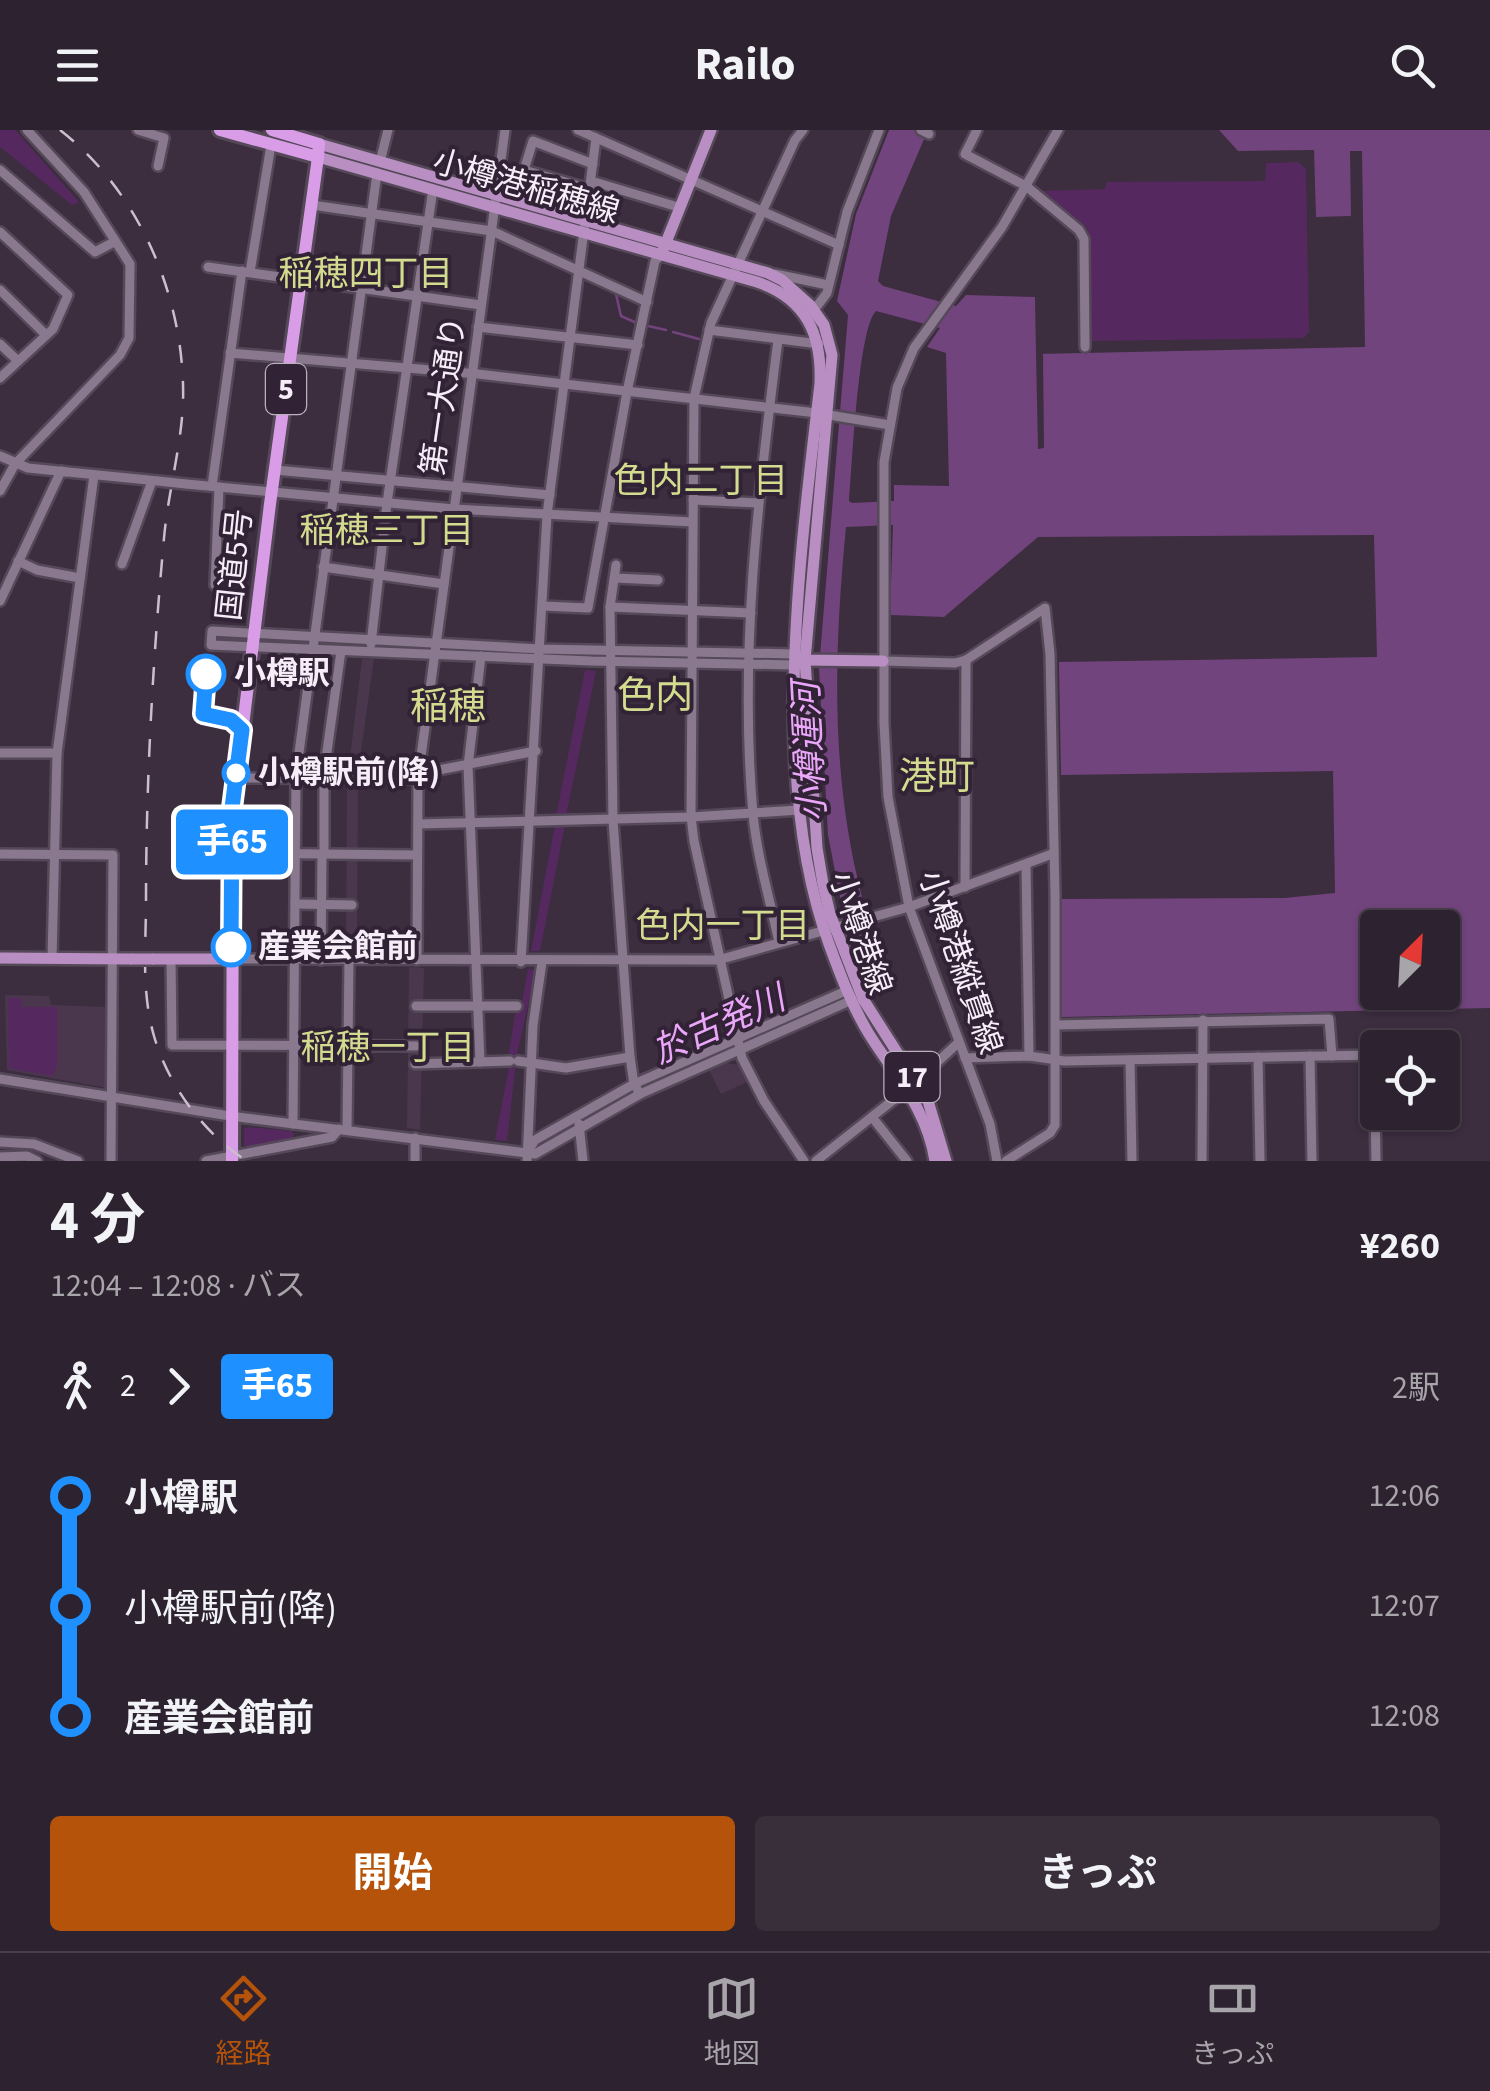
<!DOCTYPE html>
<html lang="ja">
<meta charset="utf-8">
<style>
:root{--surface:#2d222f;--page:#392f3b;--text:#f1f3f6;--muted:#a7a4aa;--line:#483f4b;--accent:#b45309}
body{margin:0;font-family:"Source Sans 3","Noto Sans JP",sans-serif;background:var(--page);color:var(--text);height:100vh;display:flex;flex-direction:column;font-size:38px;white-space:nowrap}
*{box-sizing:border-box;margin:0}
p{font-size:32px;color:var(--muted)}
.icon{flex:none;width:55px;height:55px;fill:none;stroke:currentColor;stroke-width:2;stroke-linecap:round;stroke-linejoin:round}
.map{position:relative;height:1031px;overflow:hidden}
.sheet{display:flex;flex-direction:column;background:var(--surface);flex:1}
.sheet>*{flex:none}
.badge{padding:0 20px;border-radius:8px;font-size:35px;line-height:65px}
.needle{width:65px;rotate:24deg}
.controls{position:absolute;left:1360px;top:780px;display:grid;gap:20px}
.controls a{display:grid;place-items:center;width:100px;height:100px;border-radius:10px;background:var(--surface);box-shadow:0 2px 8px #0004,0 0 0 2px var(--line);font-size:50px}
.map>.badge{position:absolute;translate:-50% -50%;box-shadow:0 0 0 5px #fff}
.legs{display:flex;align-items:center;gap:15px;height:110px;padding:0 50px;font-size:32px}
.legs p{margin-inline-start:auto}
.headline{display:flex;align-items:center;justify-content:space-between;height:170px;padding:0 50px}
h1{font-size:55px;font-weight:700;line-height:75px}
.cta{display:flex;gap:20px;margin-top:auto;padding:20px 50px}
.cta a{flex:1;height:115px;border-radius:10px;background:var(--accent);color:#fff;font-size:40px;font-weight:700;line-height:115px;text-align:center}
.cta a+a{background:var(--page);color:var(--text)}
ul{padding:0 50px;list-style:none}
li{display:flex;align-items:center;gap:35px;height:110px;font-size:38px}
li i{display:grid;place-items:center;width:15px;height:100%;margin:0 12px;background:currentColor}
li i::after{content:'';width:25px;height:25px;margin:-12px;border:8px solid;border-radius:50%;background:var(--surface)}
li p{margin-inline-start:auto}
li:first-child i{background:linear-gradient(#0000 50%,currentColor 0)}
li:last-child i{background:linear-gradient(currentColor 50%,#0000 0)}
header{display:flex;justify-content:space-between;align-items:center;height:130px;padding:0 50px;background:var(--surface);font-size:45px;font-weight:700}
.tab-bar{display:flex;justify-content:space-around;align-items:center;height:140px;border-top:2px solid var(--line);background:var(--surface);font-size:28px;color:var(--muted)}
.tab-bar a{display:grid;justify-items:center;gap:5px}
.tab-bar .active{color:var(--accent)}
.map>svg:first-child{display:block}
.built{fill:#4a374e}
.green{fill:#55295f}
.water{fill:#72447d;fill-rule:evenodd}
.pier{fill:#3c2d3f}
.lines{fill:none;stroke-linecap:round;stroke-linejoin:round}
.stream{stroke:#72447d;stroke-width:2.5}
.minor-casing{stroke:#554959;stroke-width:14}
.major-casing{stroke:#554959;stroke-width:16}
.highway-casing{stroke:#554959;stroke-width:18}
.minor{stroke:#8a798e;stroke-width:9}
.major{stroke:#b98fc3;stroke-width:11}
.highway{stroke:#d89de6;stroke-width:12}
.rail{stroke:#cabfcd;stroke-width:2.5;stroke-dasharray:18 18;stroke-linecap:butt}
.minor-bridge-casing{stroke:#554959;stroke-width:14;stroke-linecap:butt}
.major-bridge-casing{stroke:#554959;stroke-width:16;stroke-linecap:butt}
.minor-bridge{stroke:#8a798e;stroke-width:9}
.major-bridge{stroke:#b98fc3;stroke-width:11}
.line-1-casing{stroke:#fff;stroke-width:22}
.line-1{stroke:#1e90ff;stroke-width:15}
.stop-1-dot{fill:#fff;stroke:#1e90ff;stroke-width:5}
.labels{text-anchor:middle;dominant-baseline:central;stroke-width:8;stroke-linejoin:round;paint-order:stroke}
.shield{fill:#312335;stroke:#bbb0be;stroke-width:2.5}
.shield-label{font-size:30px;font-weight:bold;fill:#f6edf9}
.street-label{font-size:32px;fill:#f6edf9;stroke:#312335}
.stop-label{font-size:32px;font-weight:bold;fill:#f6edf9;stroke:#312335;text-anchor:start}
.neighbourhood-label{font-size:35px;fill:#d3db8e;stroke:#312335}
.water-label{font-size:35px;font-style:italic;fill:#eaa7fa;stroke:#312335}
.quarter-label{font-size:38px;fill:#d3db8e;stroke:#312335}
</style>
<header><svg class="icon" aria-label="menu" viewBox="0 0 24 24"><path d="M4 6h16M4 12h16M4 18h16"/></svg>Railo<svg class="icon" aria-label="search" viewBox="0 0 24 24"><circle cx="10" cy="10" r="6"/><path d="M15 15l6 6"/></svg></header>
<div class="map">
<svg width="1490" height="1031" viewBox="0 0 1490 1031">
<rect width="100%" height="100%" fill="#3c2d3f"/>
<g class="built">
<polygon points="362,529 374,529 358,642 357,822 346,822 347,652"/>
<polygon points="409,837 424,838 420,1000 407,998"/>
<polygon points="5,865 49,866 51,875 108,877 107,958 7,940"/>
<polygon points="726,933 739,935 747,952 721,964 709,940"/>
</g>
<g class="green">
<polygon points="0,0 15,0 79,72 72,75 0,17"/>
<polygon points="1298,32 1306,39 1309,202 1304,208 1091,211 1089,103 1086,96 1040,61 1105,59 1107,52 1265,51 1266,33"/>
<polygon points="585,540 596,541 566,686 556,686"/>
<polygon points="555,695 565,695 540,821 531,821"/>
<polygon points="528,839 536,840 516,928 508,928 516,879 521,877"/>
<polygon points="8,868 21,868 22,877 57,877 57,935 53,946 9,938"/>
<polygon points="510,932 516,932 507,1011 495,1010"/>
<polygon points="248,997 291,1001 294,1004 292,1009 249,1017 244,1015 244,999"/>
</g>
<path class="water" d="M889,0H928L891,86L878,151L883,156L956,176L966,165L1035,167L1036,224L1365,217L1362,21H1350L1351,86L1316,87L1314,20L1238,21L1219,0H1490V878L1062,887L1059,769L1284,768L1335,763L1333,641L1061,645L1059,532L1377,527L1374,405L1038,407L944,487L890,485L893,395L846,397C834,522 830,644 862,767L857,769L864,798L887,855L874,860L840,767L828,705L819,538L848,185L837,171L856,84ZM876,181L940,198L927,217L946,223L949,356L894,355V371L852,373L849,371C852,338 858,198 876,181ZM1378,798H1442V862H1378Z"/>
<polygon class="pier" points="1036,224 1043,224 1044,318 1038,319"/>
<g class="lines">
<g class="stream">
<polyline points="616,164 621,186 639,194"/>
<polyline points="648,196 666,200"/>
<polyline points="673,202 699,209"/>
<polyline points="758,904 843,868"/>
<polyline points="582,990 632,960"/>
<polyline points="26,1018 36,1020"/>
</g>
<defs>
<g id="minor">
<polyline points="138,0 164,8 158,36"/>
<polyline points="578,0 839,115"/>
<polyline points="803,0 795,10 711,193 694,268 691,687 694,711 742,928 764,971 804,1031"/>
<polyline points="921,0 929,4"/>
<polyline points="977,0 965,24 1026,56 1079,100 1084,109 1085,217"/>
<polyline points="380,32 388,0"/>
<polyline points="0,40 95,122 114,112"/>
<polyline points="591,51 678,77"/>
<polyline points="590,59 524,40 533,11 593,34"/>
<polyline points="312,75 492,101 647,172"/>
<polyline points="0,102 68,165 53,199 0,248"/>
<polyline points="208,137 481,175"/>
<polyline points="250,142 271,15"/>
<polyline points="775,144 828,155"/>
<polyline points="0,160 45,204"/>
<polyline points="814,180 827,163 847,82 879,0"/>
<polyline points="478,197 638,215"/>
<polyline points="709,200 819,214"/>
<path d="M778,210C758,366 739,526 753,684C757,727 770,770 779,812"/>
<polyline points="0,214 18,231"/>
<polyline points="230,223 478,244 817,283 890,295"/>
<polyline points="0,326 28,338 158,351"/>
<polyline points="275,340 550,365"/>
<polyline points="186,354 454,379 692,392"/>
<polyline points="212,356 242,141"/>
<polyline points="0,361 15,334 120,225 129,208 130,134 84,62 27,0"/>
<polyline points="693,370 758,373"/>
<polyline points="18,431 37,440 80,448"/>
<polyline points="122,434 152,351"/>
<polyline points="616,435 610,477 613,690 630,927 634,954 640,964"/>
<polyline points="323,437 444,454"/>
<polyline points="615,448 658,450"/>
<polyline points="215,455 219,357"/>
<polyline points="0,471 61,341 66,342"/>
<polyline points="543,476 588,478 627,262 655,131 662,124"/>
<polyline points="610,477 751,483"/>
<polyline points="371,514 387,373 433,59"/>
<polyline points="883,531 955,533 966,530 1045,478 1050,524 1055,764 1055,995 1050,1003 1006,1031"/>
<polyline points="794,535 591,531 211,515 212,501 540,519 795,524"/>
<polyline points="0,623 57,623"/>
<polyline points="418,644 536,621"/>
<polyline points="236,648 418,649"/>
<polyline points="418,694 691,687 814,679"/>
<polyline points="232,723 417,725"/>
<polyline points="0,724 113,725 111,1031"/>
<polyline points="324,725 324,643 341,521"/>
<polyline points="1026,735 1029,926"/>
<polyline points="965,757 966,530"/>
<polyline points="295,774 352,775"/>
<polyline points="52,829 57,623 94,345"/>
<polyline points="171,829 172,915 416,916"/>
<polyline points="231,829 718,830 909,777 1052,724"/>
<polyline points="321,830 322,725"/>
<polyline points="417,830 418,649 505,0"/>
<polyline points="521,832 547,385 596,8"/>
<polyline points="416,876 517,876"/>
<polyline points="1056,895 1329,889 1332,926"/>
<polyline points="1310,926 1312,1031"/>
<polyline points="1258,927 1260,1031"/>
<polyline points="965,928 1029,926 1064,931 1374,925 1376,1031"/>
<polyline points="1130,930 1132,1031"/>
<polyline points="518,931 566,938 630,927"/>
<polyline points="480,932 468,636 481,526"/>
<polyline points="415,934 510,931"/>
<polyline points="0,949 230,986 535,1024 640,964 852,870"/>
<polyline points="872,987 907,1031"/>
<polyline points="293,994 296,645 377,43"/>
<polyline points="579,994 583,1031"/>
<polyline points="347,1000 349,830"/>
<polyline points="0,1012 34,1014 78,1031"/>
<polyline points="527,1023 535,1010 634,954 848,860"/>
<polyline points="0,1027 27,1026 37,1031"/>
<polyline points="206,1031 332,1007 339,999"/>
<polyline points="415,1031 415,1008"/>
<polyline points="527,1031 533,895 542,832"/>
<polyline points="816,1031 916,952 959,912"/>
<polyline points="997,1031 990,994 909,777 888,667 884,593 884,332 897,258 914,218 1002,97 1058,0"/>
<polyline points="1202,1031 1203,890"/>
</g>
<g id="major">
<polyline points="319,14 768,143 782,150 810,175 824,195 832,225 805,530 817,718 823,754 830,784 863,869 928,971 946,1031"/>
<path d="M318,27L757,152C807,169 822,205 820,254C800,425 769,650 829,814C840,844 852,876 869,904C896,947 927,979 935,1031"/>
<polyline points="663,120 711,0"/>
<polyline points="798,526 805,530 883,531"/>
<polyline points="0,828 132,829"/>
<polyline points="152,829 231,829"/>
</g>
<g id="highway">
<polyline points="220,0 318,27"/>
<polyline points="232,1031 233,678 270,374 318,27 319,14 272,0"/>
</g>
</defs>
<use href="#minor" class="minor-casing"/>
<use href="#major" class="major-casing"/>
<use href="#highway" class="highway-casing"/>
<use href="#minor" class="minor"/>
<use href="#major" class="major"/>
<use href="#highway" class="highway"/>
<path class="rail" d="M60,0C141,63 186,171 183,273C181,318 168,363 164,408C153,528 146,650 146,771C146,816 141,861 154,906C168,955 204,1004 247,1031"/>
<defs>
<polyline id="minor-bridge" points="158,351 186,354"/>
<polyline id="major-bridge" points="132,829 152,829"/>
</defs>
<use href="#minor-bridge" class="minor-bridge-casing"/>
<use href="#major-bridge" class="major-bridge-casing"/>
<use href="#minor-bridge" class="minor-bridge"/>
<use href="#major-bridge" class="major-bridge"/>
</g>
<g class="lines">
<defs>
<polyline id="line-1" points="206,544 203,584 231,590 242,600 232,678 231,817"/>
</defs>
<use href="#line-1" class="line-1-casing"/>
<use href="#line-1" class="line-1"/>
</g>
<g class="stop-1-dot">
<circle cx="206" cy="544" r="18"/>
<circle cx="236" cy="643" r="12"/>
<circle cx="231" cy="817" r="18"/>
</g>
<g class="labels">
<g class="shield">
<rect x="266" y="234" width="40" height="50" rx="8"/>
<rect x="884.5" y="922" width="55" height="50" rx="8"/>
</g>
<g class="shield-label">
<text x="286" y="259">5</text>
<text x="912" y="947">17</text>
</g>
<g class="street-label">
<text transform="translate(526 57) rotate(16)">小樽港稲穂線</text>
<text transform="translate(444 266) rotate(-82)">第一大通り</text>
<text transform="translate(235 435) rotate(-84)">国道5号</text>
<text transform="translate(860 803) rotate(71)">小樽港線</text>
<text transform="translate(960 832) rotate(71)">小樽港縦貫線</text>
</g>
<g class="stop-label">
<text x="234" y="544">小樽駅</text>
<text x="258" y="643">小樽駅前(降)</text>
<text x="258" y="817">産業会館前</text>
</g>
<g class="neighbourhood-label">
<text x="366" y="144">稲穂四丁目</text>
<text x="701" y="351">色内二丁目</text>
<text x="387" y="401">稲穂三丁目</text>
<text x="723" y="796">色内一丁目</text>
<text x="388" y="918">稲穂一丁目</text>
</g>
<g class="water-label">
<text transform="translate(810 622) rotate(-93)">小樽運河</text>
<text transform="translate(719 895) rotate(-24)">於古発川</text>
</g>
<g class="quarter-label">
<text x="655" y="566">色内</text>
<text x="448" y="577">稲穂</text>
<text x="937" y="647">港町</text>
</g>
</g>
</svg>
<div class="controls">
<a><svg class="needle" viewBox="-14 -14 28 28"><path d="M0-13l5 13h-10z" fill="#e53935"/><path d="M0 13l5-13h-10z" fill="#a7a4aa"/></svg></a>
<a><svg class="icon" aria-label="locate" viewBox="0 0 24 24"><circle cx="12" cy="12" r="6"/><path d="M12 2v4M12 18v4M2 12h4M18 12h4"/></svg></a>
</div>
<b class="badge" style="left:232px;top:712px;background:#1e90ff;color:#fff">手65</b>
</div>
<section class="sheet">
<div class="headline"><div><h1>4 分</h1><p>12:04 – 12:08 · バス</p></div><b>¥260</b></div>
<div class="legs"><svg class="icon" aria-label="walk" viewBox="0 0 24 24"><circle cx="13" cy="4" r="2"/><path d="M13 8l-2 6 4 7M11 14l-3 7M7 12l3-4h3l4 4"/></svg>2<svg class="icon" aria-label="forward" viewBox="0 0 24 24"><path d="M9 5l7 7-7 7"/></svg><b class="badge" style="background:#1e90ff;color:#fff">手65</b><p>2駅</p></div>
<ul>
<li><i style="color:#1e90ff"></i><b>小樽駅</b><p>12:06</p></li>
<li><i style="color:#1e90ff"></i><span>小樽駅前(降)</span><p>12:07</p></li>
<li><i style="color:#1e90ff"></i><b>産業会館前</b><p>12:08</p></li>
</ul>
<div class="cta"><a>開始</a><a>きっぷ</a></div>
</section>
<nav class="tab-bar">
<a class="active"><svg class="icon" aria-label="directions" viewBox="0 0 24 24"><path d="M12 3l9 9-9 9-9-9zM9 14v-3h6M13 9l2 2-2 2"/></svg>経路</a>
<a><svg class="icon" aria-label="map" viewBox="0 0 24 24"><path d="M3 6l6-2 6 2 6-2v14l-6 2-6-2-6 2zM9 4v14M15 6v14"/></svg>地図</a>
<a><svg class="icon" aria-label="tickets" viewBox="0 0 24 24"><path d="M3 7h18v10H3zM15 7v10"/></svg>きっぷ</a>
</nav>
